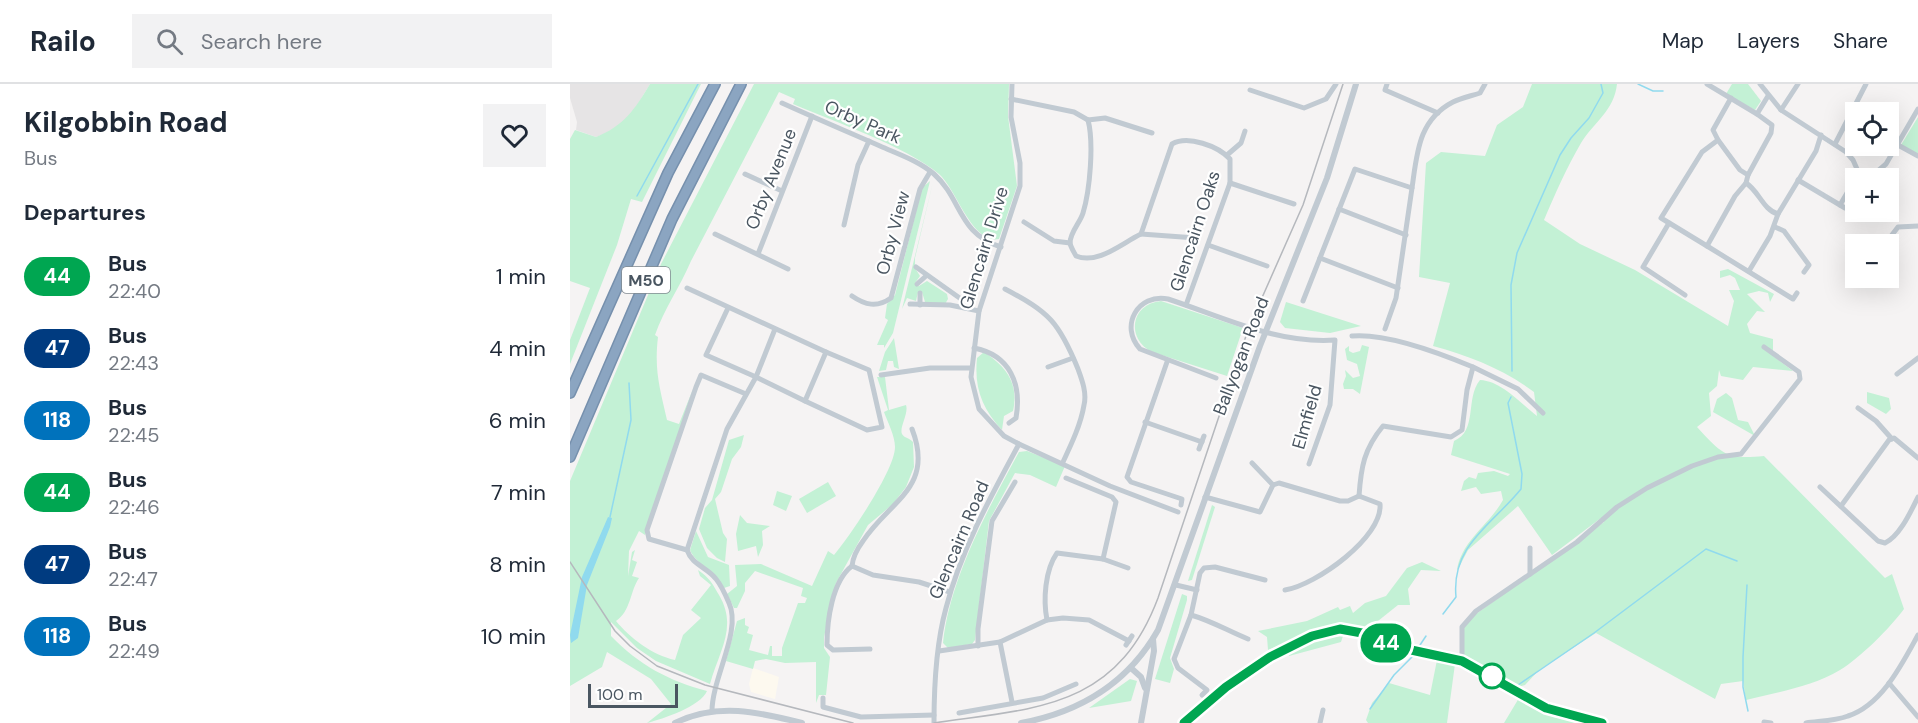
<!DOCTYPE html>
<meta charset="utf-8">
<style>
:root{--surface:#fff;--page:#f2f2f3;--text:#1f2937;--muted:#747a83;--line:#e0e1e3}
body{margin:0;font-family:"DM Sans",sans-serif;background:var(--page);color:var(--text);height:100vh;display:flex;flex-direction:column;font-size:22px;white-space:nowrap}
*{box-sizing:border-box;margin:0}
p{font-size:20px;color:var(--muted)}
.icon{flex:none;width:33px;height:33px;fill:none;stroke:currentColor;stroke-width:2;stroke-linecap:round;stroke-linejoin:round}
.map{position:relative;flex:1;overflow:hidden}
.details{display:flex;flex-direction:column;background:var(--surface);width:570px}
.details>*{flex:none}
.badge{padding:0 12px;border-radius:20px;font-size:21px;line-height:39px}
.tools{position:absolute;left:1275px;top:18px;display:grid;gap:12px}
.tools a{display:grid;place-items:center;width:54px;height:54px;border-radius:0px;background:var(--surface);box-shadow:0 6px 24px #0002;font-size:30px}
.scale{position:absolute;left:18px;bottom:15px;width:90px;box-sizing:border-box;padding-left:6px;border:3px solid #4a5661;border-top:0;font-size:16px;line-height:21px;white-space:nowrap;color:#4a5661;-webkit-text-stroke:4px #fff;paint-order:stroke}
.map>.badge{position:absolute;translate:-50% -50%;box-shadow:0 0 0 3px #fff}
h2{padding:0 24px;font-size:22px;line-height:54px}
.round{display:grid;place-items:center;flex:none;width:63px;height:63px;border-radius:0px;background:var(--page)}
.head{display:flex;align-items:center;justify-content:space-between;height:102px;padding:0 24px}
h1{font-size:28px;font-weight:700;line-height:45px}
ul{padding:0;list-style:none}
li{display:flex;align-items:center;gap:18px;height:72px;padding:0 24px}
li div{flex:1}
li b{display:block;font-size:22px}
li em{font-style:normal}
li .badge{min-width:66px;font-weight:700;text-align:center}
header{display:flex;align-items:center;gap:36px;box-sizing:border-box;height:84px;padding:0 30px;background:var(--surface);border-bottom:2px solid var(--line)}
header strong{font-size:28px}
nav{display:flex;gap:33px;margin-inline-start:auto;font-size:21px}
.search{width:420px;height:54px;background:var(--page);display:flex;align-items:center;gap:15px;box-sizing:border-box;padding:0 21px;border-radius:0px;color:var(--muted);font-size:22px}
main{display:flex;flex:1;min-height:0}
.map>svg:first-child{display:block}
.commercial{fill:#fdf9ef}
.education{fill:#e6e4e5}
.green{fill:#c3f1d5}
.water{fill:#90daee}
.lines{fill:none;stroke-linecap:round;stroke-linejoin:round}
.stream{stroke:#90daee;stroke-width:1.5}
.motorway-casing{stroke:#7690ad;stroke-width:12}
.minor{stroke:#c1cad2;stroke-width:5}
.tertiary{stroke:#c1cad2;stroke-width:6}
.motorway{stroke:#8ba5c1;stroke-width:9}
.tram{stroke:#b5b8bd;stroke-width:1.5}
.line-casing{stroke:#fff;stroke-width:14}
.line{stroke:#00a651;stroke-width:9}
.stop-dot{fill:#fff;stroke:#00a651;stroke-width:3}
.labels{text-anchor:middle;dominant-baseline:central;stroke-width:4.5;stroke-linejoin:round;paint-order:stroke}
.shield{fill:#fff;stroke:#808990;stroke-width:1.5}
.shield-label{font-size:16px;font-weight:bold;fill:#4a5661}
.street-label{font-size:18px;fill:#4a5661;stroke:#fff}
</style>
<header>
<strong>Railo</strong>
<div class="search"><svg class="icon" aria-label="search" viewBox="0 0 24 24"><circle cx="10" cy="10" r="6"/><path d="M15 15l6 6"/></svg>Search here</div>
<nav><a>Map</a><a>Layers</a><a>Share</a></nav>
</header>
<main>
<section class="details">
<div class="head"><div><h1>Kilgobbin Road</h1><p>Bus</p></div><a class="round"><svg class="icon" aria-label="heart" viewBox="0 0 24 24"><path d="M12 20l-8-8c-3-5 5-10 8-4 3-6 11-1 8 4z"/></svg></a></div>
<h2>Departures</h2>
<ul>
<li><span class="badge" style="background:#00a651;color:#fff">44</span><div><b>Bus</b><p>22:40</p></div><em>1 min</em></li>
<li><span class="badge" style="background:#003b80;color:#fff">47</span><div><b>Bus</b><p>22:43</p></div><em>4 min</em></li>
<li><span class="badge" style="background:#0072bc;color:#fff">118</span><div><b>Bus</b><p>22:45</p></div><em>6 min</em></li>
<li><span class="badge" style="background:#00a651;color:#fff">44</span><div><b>Bus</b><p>22:46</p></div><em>7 min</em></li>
<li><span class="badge" style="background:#003b80;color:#fff">47</span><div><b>Bus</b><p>22:47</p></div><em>8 min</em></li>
<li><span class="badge" style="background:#0072bc;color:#fff">118</span><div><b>Bus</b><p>22:49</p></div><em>10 min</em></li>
</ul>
</section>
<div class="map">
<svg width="1348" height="639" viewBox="0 0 1348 639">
<rect width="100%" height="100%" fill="#f5f3f3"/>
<polygon class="commercial" points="183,584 209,593 205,615 181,608 179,600"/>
<polygon class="education" points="0,0 80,0 61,31 44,46 26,53 6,46 7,38 0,14"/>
<g class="green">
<path d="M80,0H131L72,118L61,115L47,161L0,280V256L20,204L0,197V55L5,46L26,53C54,42 65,25 80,0Z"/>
<path d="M184,0H439L438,32L447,102L429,155C402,161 386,104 369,90C335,62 265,38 223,20L225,15L209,8L121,177C110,203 94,225 85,251L88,253C84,286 90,305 97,336L109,340L123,305L75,451L69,447L59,467L58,492L62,468L65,466L62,476L67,478L62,492L69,494C60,507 61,527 46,537C60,554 82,571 105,576L113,551L131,534L121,526L141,501L130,492L128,486C139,494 141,497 149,511C168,543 149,567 140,600L86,577L67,564L41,538V552C69,581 99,597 137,607C131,622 93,635 77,639L101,620L81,595L37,568L32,583L0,602V397L91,180Z"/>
<path d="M962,0H1047C1044,27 1024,38 1011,59C997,83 985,110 974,136L1010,160L1065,186L1158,242L1164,217L1159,206H1170L1165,194L1160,191L1150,194V187L1158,185L1204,210L1200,218L1198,209L1189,207L1177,210L1195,228L1187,227L1177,240L1180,249L1203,255V272L1223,287L1183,283L1173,296L1151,292L1149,286L1147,302L1139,309L1141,332L1127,343C1152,370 1156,376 1194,372L1315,494L1322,490L1334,525C1321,543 1289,575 1270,586C1242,603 1207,608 1176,616L1173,597L1151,600L1145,615L1026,549L969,586L955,601L948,603L893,573L894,543L906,530L1034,438L1031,434L982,471L948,422L898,466L887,487C890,458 920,440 933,416L931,407L911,410L906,403L891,407L894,397L899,393L906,395L908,389L924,387L938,392L940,390L881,371L884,357C908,347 895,314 910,296C932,297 951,320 967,332L964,308C933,285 900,272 863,262L880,199L849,193L856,79L871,68L915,72L927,41L953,23Z"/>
<polygon points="1162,0 1178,0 1191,17 1185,26 1156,10"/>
<polygon points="1348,33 1348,70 1331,61"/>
<polygon points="360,97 323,249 314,264 314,261 307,261 318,236 315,234 317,220 325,211 352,104"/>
<polygon points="363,98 345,174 345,184 350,192 345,199 349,202 357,197 377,210 378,215 375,220 355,218 352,208 348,208 346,217 337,214 332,225"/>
<path d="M591,217L673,244L657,292L582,268C556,255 560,220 591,217Z"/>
<polygon points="716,218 791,242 760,249 715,244 710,238"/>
<polygon points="324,254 329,285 324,283 323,277 318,277 316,286 309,287 315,268"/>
<polygon points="792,261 799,263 790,310 783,305 774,305 773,300 776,292 775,286 783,294 790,292 787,280 777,276 775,265 779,262 779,267 783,269 790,267"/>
<path d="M414,268C437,283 449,300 443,327L434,332L432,346C412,324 404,304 407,274Z"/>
<path d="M307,293H315L319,326L336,321C339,329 329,344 332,350C334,354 340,354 343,358L344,383L336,403L323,420L298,441L266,499L254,553V564L260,573L256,611H249L246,619V578L215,579L196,575L185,577L183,585L156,577L167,537L175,534V541L179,543L177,549L183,551L179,566L198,571L200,562H202V572H212V564L228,519H235L237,514L231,512L233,504L185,487L175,499V507L167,524H164L157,510L167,502L165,481L191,480L242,502L258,467L264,471C280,452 325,386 325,363C325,352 318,339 314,328L318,326Z"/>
<polygon points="1297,308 1319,314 1321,325 1316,330 1297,319"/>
<polygon points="1156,309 1162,314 1168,336 1178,338 1185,352 1143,328 1147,315"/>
<polygon points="174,351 171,363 162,375 151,408 145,415 153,449 157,455 155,478 147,474 137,464 129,445 135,424 142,416 159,356"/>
<path d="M457,367L495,382L486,403L460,391L445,389L419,437L405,556L402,560L378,564L373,559C380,494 418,425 449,368Z"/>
<polygon points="258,398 266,412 237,429 229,415"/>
<polygon points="207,407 222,412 216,427 203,421"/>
<polygon points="642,421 645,423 622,496 618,497"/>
<polygon points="170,431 177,439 200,442 192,447 193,461 188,473 186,462 168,467 166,450"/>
<path d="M126,447L138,473L159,481L160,502L154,504C146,487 127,482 120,466Z"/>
<polygon points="852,478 871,487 851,486 838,505 840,521 828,521 808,537 822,558 772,540 739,549 698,566 697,553 688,547 737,537 768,523 770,526 780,522 783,529 795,519 816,512 837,484"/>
<polygon points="612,510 617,512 617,516 600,574 604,585 600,599 585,595"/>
<polygon points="773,552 771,558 719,572 717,568 751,554"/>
<polygon points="867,576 885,580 877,639 798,639 796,636 802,619 819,599 860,611"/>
<polygon points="560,595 567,597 561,617 519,624"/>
<polygon points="949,614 983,633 1014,639 934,639"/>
</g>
<polygon class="water" points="38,433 42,434 40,443 17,501 8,554 1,559 0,551 12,493"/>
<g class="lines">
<g class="stream">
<polyline points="1068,0 1083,7 1093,7"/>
<polyline points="67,112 128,0"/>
<polyline points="942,287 941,201 947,169 990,71 1001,54 1019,34 1033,9 1031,0"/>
<polyline points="40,433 61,336 59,299"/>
<polyline points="1177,501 1173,573 1173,603 1178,627"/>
<path d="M873,530L886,513C881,461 922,441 951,405L952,390L938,319L941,313"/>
<polyline points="848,564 856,552"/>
<polyline points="948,601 1024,549 1136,465 1167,477"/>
<polyline points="800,625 824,591 844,571"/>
</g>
<defs>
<g id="motorway">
<polyline points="0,309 98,89 145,0"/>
<polyline points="0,373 102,135 171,0"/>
</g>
</defs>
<use href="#motorway" class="motorway-casing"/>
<g class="minor">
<polyline points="442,0 441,33 450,79 450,102 409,227 401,293 409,325 434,352 449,360 540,402 608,428"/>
<polyline points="817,0 815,6 868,29"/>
<polyline points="1137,0 1187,30 1198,12"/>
<polyline points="1190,0 1211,26 1276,68 1283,76 1291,94"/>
<polyline points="680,6 734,24 756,15 766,0"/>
<polyline points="1161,14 1143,46 1148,56 1132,68 1091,134 1137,162 1165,112 1176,99 1178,91 1201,49 1202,41 1187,30"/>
<polyline points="441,15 504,28 518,36"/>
<path d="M212,19C245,34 278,48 310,62C328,70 349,77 364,90C392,115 388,150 431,163"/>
<polyline points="1211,26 1228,0"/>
<path d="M518,36C524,59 520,106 513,129C510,139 500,148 500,159C501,164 504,168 506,172C528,181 552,159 571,150L602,60C618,51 648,62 660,75V99L616,221"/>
<polyline points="518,36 535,34 582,49"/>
<polyline points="1148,56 1170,86 1178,91"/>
<polyline points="1265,60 1296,0"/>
<polyline points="1328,61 1348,72"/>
<polyline points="657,71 671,59 675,47"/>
<polyline points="175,90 212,107"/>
<polyline points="1305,94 1309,86 1316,80 1348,25"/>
<polyline points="1228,96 1275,124"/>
<polyline points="660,99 724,120"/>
<path d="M1176,99C1189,107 1193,126 1208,130"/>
<polyline points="1270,121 1277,109"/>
<polyline points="769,125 836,151"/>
<polyline points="454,138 484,157 500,159"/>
<polyline points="1099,139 1073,183 1115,211"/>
<polyline points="274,141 288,81 299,57"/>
<polyline points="1205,143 1214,147 1239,181 1234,188"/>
<polyline points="145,150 218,185"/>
<polyline points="571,150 626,154"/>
<polyline points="1315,160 1328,143 1348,142"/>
<polyline points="638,161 697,182"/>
<polyline points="1137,162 1223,215 1227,209"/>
<polyline points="188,170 242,32"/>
<polyline points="750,174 828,204"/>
<polyline points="346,183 391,215"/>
<polyline points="1179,187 1200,152 1208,130 1246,67 1251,51"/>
<polyline points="347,200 356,192"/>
<polyline points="117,204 256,268 235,317 186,293 205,245"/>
<path d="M435,205C479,228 489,238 508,285C512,296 517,309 514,321C511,340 501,361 493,378"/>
<path d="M282,212C295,221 307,224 321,214L350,105L360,88"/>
<path d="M733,217L785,85L842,104C847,70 848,36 883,18C891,14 901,12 910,9L915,0"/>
<polyline points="340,220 380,221 409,227"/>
<polyline points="350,221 350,209"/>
<polyline points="815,245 826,214 842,104"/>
<path d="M782,252C816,249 872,270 903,283L897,306L892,346L881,353L813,342C794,365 791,383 789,412"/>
<path d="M404,264C440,271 452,300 446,334L439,339"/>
<polyline points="597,278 557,393 561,398 612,415 611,421"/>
<polyline points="478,283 503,274"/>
<polyline points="903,283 948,305 973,329"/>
<polyline points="1327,290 1348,274"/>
<polyline points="311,291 360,284 401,284"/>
<path d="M646,294L570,265C549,242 568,209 598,215C653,233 706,260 765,256L760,321L739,380"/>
<polyline points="235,317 297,346 312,343 299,286 256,268"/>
<polyline points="1288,324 1306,337 1322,355"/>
<polyline points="575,338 632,358"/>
<polyline points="629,365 634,352"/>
<polyline points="682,379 703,401"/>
<polyline points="496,394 542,413 546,418 533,475"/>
<path d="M1250,403L1308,457L1315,459C1330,452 1341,427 1348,413"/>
<polyline points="635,413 690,428 703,401 709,399 770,417 778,417 789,412"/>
<polyline points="1271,422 1319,356 1324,354 1348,374"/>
<polyline points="117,466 157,345 186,293 136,271 158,224"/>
<polyline points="117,466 79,455 77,446 126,303 131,291 176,310"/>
<path d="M117,466C122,481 137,483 146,495C151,501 156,512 159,519C172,547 142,594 142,627"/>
<path d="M282,482C283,472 287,465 293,457C319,417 365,404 342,345"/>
<path d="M282,482C262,497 257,537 257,561L263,566L300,565"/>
<polyline points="282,482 303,491 349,498 380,508"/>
<polyline points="960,490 960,464"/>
<polyline points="606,501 627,506"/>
<path d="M715,506C746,501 813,453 810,420L789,412"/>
<path d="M621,531C642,537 658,547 678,555"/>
<path d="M477,536C473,516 475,486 487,469L533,475L558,484"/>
<polyline points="430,558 442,618"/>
<polyline points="556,561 562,552"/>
<polyline points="408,562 408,545 422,437 445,398"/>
<polyline points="369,567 430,558 477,536 493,534 519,536 559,557"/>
<polyline points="892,577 892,543 906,527 1007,458 1047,423 1077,404 1122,382 1148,373 1171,370 1230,295 1229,288 1194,263"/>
<polyline points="1319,599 1348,633"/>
<polyline points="632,611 637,606 608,584 604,575 621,531 630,489 634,484 645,483 695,496"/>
<polyline points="253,614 253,623 291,633 364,631"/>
<polyline points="389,629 473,614 506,600"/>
<polyline points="1194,638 1201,639"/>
<path d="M364,639C364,602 366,560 376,524C391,466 421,412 449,360"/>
<polyline points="750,639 753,626"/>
<path d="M1236,639C1250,637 1265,637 1278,632C1312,621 1332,580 1348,551"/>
</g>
<g class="tertiary">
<polyline points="561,584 571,593 575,604"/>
<path d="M105,639C147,618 189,628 232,639"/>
<path d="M451,639C510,628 558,599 588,546L690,262L757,94L786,0"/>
<polyline points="571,639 584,567 583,555"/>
<polyline points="614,639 656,603 700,573 743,552 770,545 792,549 832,564 892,577 976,624 1032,639"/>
</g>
<use href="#motorway" class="motorway"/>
<g class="tram">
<polyline points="0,478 45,547 60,562 87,582 135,601 283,639"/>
<path d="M364,639C464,624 546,626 588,514L679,243L733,121L773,0"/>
</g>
</g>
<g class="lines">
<defs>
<polyline id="line" points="614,639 656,603 700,573 742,552 770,545 792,549 832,564 892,577 976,624 1032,639"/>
</defs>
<use href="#line" class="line-casing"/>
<use href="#line" class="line"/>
</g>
<circle class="stop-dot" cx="922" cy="592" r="12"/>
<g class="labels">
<rect class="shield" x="52" y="183" width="48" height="26" rx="4.5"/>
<g class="shield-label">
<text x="76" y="196">M50</text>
</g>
<g class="street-label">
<text transform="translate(293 38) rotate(24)">Orby Park</text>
<text transform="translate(201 95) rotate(-68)">Orby Avenue</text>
<text transform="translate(625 147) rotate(-72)">Glencairn Oaks</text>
<text transform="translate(323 149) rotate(-75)">Orby View</text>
<text transform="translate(414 164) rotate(-73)">Glencairn Drive</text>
<text transform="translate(671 272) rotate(-69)">Ballyogan Road</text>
<text transform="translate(737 333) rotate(-74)">Elmfield</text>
<text transform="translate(389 456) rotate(-67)">Glencairn Road</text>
</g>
</g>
</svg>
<div class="tools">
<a><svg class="icon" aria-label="locate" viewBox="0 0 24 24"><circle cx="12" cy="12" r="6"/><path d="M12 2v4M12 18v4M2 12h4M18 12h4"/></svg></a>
<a>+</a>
<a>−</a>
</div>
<div class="scale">100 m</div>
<b class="badge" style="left:816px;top:559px;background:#00a651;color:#fff">44</b>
</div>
</main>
